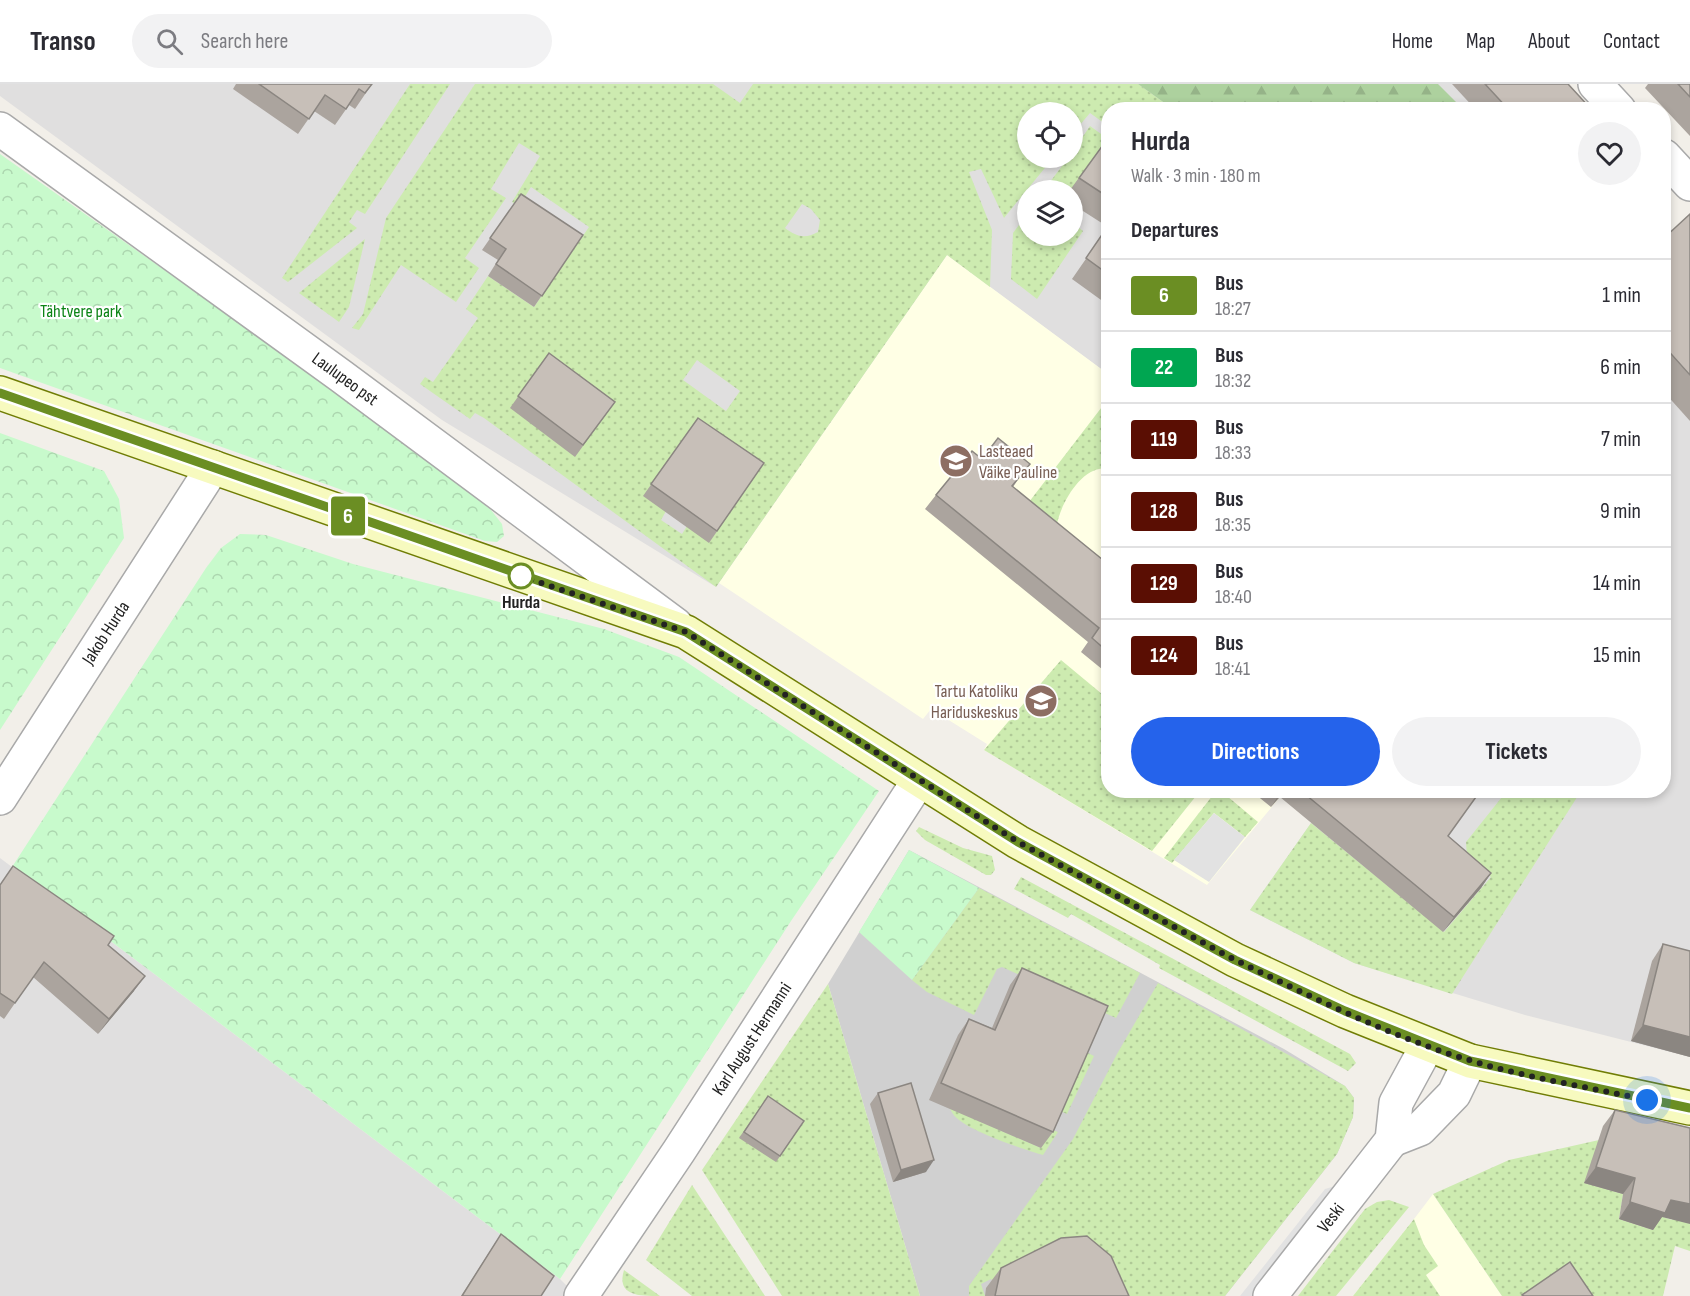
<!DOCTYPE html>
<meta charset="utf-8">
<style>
:root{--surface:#fff;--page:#f2f2f3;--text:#2b2b33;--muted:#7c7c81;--line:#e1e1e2;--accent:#2563eb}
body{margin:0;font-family:"Sofia Sans Condensed",sans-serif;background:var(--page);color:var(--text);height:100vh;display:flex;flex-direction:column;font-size:22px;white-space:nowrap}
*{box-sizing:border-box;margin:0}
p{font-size:20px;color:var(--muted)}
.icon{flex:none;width:33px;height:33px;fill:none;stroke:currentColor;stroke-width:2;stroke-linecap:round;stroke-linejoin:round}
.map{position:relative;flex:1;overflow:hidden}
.panel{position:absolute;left:1101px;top:18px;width:570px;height:696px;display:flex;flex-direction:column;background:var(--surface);border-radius:24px;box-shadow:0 3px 9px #0003}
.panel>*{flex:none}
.badge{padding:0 12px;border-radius:4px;font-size:21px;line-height:39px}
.fabs{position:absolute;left:1017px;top:18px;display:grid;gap:12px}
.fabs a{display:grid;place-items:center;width:66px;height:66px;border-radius:50%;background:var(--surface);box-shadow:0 3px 9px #0003;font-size:30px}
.you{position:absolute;width:30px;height:30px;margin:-15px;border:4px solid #fff;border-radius:50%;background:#1a73e8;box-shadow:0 0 0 9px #1a73e833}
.map>.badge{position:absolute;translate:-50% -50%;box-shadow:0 0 0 3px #fff}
h2{padding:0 30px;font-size:22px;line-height:54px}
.round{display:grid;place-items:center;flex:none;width:63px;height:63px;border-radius:32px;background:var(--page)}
.headline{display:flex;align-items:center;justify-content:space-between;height:102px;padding:0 30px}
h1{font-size:28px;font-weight:700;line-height:45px}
.action{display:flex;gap:12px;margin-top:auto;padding:12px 30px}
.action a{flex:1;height:69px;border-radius:36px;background:var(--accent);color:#fff;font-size:24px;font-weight:700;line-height:69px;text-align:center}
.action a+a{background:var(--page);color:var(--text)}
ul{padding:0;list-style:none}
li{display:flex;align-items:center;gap:18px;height:72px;padding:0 30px;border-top:2px solid var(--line)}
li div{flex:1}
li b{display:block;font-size:22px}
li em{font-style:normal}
li .badge{min-width:66px;font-weight:700;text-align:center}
header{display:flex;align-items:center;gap:36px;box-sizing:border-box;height:84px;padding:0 30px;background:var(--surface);border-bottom:2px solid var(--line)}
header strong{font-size:28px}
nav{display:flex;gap:33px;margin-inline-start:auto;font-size:21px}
.search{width:420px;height:54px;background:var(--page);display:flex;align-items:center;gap:15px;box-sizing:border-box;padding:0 21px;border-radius:33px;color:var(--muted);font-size:22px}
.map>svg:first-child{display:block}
.residential{fill:#e0dfdf;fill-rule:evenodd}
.education{fill:#ffffe5}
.religious{fill:#d0d0d0}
.grass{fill:url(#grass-dots);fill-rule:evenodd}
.forest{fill:url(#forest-firs)}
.park{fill:url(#park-crowns)}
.parking{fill:#e2e2e2}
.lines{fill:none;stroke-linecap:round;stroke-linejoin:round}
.street-casing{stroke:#a9a9a9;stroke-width:36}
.secondary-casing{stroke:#707d05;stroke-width:36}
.street{stroke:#fff;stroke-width:33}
.secondary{stroke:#f7fabf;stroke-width:33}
.wall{fill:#aba49e}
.shaded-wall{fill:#8b8681}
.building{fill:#c7bfb8;stroke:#8b8681;stroke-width:1.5}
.line-casing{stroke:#fff;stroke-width:14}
.line{stroke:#6b8e23;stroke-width:9}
.walk{stroke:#222;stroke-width:6;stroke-dasharray:0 10.8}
.stop-dot{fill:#fff;stroke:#6b8e23;stroke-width:3}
.labels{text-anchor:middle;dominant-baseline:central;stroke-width:4.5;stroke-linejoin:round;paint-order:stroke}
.park-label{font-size:18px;fill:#0c8416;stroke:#fff}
.street-label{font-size:18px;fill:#222;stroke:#fff}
.education-label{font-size:18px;fill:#785e54;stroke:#fff;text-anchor:start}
.stop-label{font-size:18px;font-weight:bold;fill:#222;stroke:#fff}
</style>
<header>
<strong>Transo</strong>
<div class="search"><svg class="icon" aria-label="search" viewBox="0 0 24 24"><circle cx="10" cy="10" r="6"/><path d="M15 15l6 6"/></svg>Search here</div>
<nav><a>Home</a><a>Map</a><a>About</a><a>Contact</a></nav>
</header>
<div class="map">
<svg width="1690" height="1212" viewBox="0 0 1690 1212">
<defs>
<pattern id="grass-dots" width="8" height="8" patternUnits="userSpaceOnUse" patternTransform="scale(1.5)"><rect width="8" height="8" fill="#cdebb0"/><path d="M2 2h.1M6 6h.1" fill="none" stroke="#b0c997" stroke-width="1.8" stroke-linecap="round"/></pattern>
<pattern id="forest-firs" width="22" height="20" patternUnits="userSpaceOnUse" patternTransform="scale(1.5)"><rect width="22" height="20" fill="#add19e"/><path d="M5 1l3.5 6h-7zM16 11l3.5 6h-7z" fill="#95b388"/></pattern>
<pattern id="park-crowns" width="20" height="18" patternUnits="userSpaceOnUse" patternTransform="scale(1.5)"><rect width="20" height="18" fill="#c8facc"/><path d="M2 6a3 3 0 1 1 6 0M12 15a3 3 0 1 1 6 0" fill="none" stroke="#acd6af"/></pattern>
</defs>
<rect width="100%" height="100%" fill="#f2efe9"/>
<g class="residential">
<path d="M0,0H1537L1560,25L1108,26V290L947,171L716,503L442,336L0,12ZM1028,28H1072V74H1028ZM1028,106H1072V152H1028Z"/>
<polygon points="1664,137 1690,166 1690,973 1525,931 1354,879 1250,826 1311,739 1337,707 1664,706"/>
<polygon points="0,774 560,1195 577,1212 0,1212"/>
</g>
<g class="education">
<polygon points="947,171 1108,290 1108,706 1285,707 1207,801 984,666 987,660 931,625 923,635 719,499"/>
<polygon points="1433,1110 1502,1212 1353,1212 1414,1135"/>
</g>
<polygon class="religious" points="909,766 1284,965 1345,1002 1354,1014 1353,1033 1337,1070 1225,1212 920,1212 828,900"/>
<g class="grass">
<polygon points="410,0 450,0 365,130 357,126 349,138 357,144 288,198 282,194"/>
<path d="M475,0H713L740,19L753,0H1138L1173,25L1108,26V42L1090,29L1073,49L1072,28H1028V74H1053L1004,134L981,85L969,88L992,146L990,203L947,171L716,503L484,334L475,329L470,335L420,300L425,293L433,298L478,234L466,225L488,192L534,223L589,143L531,103L519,122L512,118L540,72L519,59L491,105L506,114L465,174L479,184L456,218L401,181L359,246L352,244L363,230L386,134ZM802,120L811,125L820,136L818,148C805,155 797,153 785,144ZM697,276L740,307L726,327L683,296ZM666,427L687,442L682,450L661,436Z"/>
<polygon points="1090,42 1108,55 1071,106 1044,106 1068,74 1072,74 1073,67"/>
<polygon points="1027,130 1028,152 1072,152 1073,139 1083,147 1037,215 1011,195 1013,149"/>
<polygon points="365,155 349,223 339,238 299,209"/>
<path d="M1108,315V385C1083,380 1061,419 1057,440L1019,431Z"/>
<polygon points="1061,576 1108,615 1108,706 1200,707 1152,767 984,666"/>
<polygon points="1216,707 1221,707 1258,738 1245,753 1214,729 1172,779 1164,774"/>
<polygon points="1501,707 1581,707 1452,910 1354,879 1250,826 1311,739 1444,848 1491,793 1467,773 1466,758 1502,713"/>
<polygon points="919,743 963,764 992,772 995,786 991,791 986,791 925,756 916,747"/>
<polygon points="1021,793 1350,970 1356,979 1348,987 1159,884 1160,881 1071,830 1068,834 1014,805"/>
<polygon points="979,804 1140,889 1116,934 1002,883 997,885 974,931 927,908 912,896"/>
<polygon points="1158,899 1345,1002 1354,1014 1353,1033 1337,1070 1225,1212 1095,1212 997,1202 991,1195 981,1200 985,1212 969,1212 969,1202 1073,1055 1117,970"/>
<polygon points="828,900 920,1212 782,1212 702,1086"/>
<polygon points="1084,967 1094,972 1067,1030 1058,1026"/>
<path d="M943,984L969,996L956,1027L1041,1064L1050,1045L1058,1048L1043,1071C1023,1065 964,1046 953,1030C944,1016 942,999 943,984Z"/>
<polygon points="1599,1056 1585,1099 1623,1110 1619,1135 1653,1146 1660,1132 1672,1136 1676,1125 1690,1128 1690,1167 1675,1162 1663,1212 1502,1212 1433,1110 1509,1076"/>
<polygon points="692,1101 765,1212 692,1212 646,1176"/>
<polygon points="1389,1116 1409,1123 1336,1212 1298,1212 1365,1125 1377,1118"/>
<polygon points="1414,1135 1424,1161 1438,1182 1426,1191 1440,1212 1353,1212"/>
<path d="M624,1186L660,1212C639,1212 616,1212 624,1186Z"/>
</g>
<polygon class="forest" points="1138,0 1438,0 1463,25 1173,25"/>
<g class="park">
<polygon points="0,70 394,348 491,426 502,440 504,452 497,458 485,457 0,284"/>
<polygon points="0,349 104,387 119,415 124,454 0,646"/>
<polygon points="240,450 266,451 353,480 604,545 679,573 879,707 791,837 560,1195 12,783 206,484 221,464"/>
<polygon points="909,766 979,804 912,896 859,848"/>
</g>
<g class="parking">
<polygon points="1214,729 1245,753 1209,798 1174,776"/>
<polygon points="1346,1099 1257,1212 1240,1212 1325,1105"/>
</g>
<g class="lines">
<defs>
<g id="street">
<polyline points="1595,0 1619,26"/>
<polyline points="0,45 341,292 676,541"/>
<polyline points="1664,72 1690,100"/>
<polyline points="0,714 213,383"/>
<polyline points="1392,1056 1420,1045 1454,1010 1470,977"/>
<polyline points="581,1212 679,1067 919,696"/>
<polyline points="1270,1212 1392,1056 1396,1019 1427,962"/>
</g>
<polyline id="secondary" points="0,309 686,548 1018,758 1235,876 1345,927 1470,977 1690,1024"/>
</defs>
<use href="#street" class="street-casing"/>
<use href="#secondary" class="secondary-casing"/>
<use href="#street" class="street"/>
<use href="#secondary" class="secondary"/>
</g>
<g class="wall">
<polygon points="236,0 372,0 355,25 349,21 335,41 314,27 298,50 233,5"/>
<polygon points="1452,0 1568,0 1592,26 1476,26"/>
<polygon points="1648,0 1690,0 1690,52 1645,4"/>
<polygon points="1108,54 1108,221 1072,195 1108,143 1072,120 1072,106 1070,106"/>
<polygon points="521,110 583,151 534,223 488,192 498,176 482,166"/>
<polygon points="1690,130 1690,337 1664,308 1664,154"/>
<polygon points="549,269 615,318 575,373 510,324"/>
<polygon points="698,334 764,379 709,459 643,412"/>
<polygon points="982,375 1019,394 1013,403 1108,480 1108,590 1081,568 1088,558 925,425 936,411"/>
<polygon points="1250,706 1385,706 1448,752 1491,789 1481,804 1443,848 1280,713 1271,723"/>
<polygon points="0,801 108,861 134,907 98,950 33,893 4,935 0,932"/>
<polygon points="1663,860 1690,867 1690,973 1631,957 1652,877"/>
<polygon points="1022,884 1053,1048 1041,1064 929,1016 958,951 969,935 992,944 1010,901"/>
<polygon points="878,1009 926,1088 893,1098 870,1020"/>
<polygon points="768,1012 804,1037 776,1078 739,1054"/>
<polygon points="1615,1026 1662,1133 1653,1146 1619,1135 1623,1110 1584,1099 1603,1042"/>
<polygon points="501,1150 541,1212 461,1212"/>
<polygon points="1001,1184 1129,1212 985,1212 986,1204"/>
</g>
<g class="shaded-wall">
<polygon points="1283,706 1284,706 1271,723 1281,708"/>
<polygon points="1491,789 1481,804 1443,848 1454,833"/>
<polygon points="145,892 134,907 98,950 109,935"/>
<polygon points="1643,941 1690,953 1690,973 1631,957"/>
<polygon points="934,1076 926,1088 893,1098 901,1086"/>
<polygon points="1596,1083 1635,1094 1623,1110 1584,1099"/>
<polygon points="1671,1116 1690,1120 1690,1140 1662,1133 1653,1146 1619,1135 1630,1118"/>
</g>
<g class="building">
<polygon points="259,0 372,0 365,9 359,5 346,25 325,11 309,35"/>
<polygon points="1485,0 1568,0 1592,26 1509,26"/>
<polygon points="1678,0 1690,0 1690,13"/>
<polygon points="1108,54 1108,113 1079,94"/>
<polygon points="521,110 583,151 542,212 496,180 506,165 490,154"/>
<polygon points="1690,130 1690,291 1664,262 1664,154"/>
<polygon points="1108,142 1108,190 1086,174"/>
<polygon points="549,269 615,318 583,361 518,312"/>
<polygon points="698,334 764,379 717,447 651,400"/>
<polygon points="998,354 1030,380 1012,402 1108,480 1108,568 1092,554 1099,544 936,411 972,367 982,375"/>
<polygon points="1300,706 1385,706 1388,709 1390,706 1481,706 1448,752 1491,789 1454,833"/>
<polygon points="13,782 114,852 108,861 145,892 109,935 44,878 15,919 0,909 0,801"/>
<polygon points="1663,860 1690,867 1690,953 1643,941"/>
<polygon points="1022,884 1108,922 1053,1048 941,999 969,935 995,946"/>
<polygon points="911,999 934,1076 901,1086 878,1009"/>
<polygon points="768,1012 804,1037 780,1072 744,1048"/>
<polygon points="1615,1026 1690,1044 1690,1120 1671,1116 1665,1129 1630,1118 1635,1094 1596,1083"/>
<polygon points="501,1150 554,1192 541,1212 462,1212"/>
<polygon points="1087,1152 1111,1172 1129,1212 995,1212 1001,1184 1061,1154"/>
<polygon points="1570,1178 1593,1212 1524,1212 1522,1211"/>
</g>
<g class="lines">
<defs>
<polyline id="line" points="0,309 686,548 1018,758 1235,876 1345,927 1470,977 1690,1024"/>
</defs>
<use href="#line" class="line-casing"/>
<use href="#line" class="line"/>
<path class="walk" d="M521,492L686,548L1018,758L1235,876C1311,912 1388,952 1469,976C1527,994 1588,1003 1647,1016"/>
</g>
<defs>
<symbol id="school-disc" viewBox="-11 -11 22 22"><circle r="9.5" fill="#8d6e63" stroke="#fff"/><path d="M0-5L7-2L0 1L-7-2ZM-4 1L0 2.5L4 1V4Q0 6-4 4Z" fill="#fff"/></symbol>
</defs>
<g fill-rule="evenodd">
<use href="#school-disc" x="937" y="358" width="38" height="38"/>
<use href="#school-disc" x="1022" y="598" width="38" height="38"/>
</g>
<circle class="stop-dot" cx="521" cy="492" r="12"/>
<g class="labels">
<g class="park-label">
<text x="81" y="227">Tähtvere park</text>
</g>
<g class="street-label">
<text transform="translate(345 295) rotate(36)">Laulupeo pst</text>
<text transform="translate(106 549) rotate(-57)">Jakob Hurda</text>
<text transform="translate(752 955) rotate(-57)">Karl August Hermanni</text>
<text transform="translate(1331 1134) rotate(-52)">Veski</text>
</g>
<g class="education-label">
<text x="979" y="367">Lasteaed<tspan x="979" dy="21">Väike Pauline</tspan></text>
<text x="1018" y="607" text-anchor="end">Tartu Katoliku<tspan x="1018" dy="21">Hariduskeskus</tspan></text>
</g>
<g class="stop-label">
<text x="521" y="518">Hurda</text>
</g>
</g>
</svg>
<div class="fabs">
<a><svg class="icon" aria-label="locate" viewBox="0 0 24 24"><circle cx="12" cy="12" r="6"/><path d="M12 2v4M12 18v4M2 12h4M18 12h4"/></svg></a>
<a><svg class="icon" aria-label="layers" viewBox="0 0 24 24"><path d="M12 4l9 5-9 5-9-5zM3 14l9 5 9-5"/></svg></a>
</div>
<div class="you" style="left:1647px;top:1016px"></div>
<b class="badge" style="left:348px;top:432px;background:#6b8e23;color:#fff">6</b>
<section class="panel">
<div class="headline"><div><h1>Hurda</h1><p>Walk · 3 min · 180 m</p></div><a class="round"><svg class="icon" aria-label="heart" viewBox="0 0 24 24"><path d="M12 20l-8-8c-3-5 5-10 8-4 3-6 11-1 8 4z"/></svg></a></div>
<h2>Departures</h2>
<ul>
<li><span class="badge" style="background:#6b8e23;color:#fff">6</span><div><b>Bus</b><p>18:27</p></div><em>1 min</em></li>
<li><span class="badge" style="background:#00a651;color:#fff">22</span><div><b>Bus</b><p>18:32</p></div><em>6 min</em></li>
<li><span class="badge" style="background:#5a0e03;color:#fff">119</span><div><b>Bus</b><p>18:33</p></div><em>7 min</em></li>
<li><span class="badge" style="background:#5a0e03;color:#fff">128</span><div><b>Bus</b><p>18:35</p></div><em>9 min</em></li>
<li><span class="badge" style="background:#5a0e03;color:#fff">129</span><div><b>Bus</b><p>18:40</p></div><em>14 min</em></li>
<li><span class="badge" style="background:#5a0e03;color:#fff">124</span><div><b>Bus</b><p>18:41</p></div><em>15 min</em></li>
</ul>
<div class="action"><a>Directions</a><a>Tickets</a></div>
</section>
</div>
